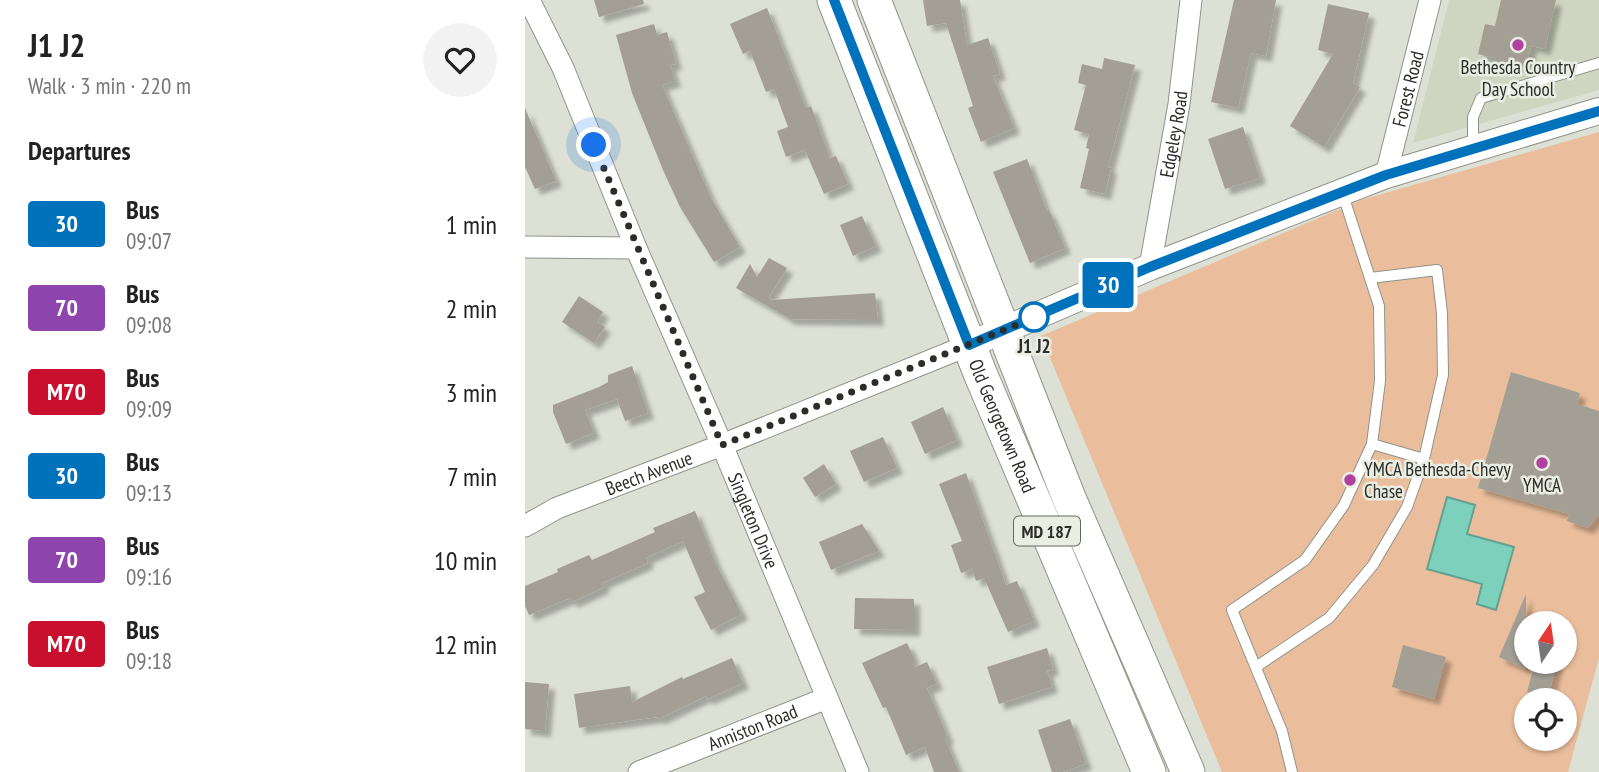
<!DOCTYPE html>
<meta charset="utf-8">
<style>
:root{--surface:#fff;--page:#f2f2f2;--text:#222;--muted:#767676}
body{margin:0;font-family:"PT Sans Narrow",sans-serif;background:var(--page);color:var(--text);height:100vh;display:flex;flex-direction:column;font-size:26px;white-space:nowrap}
*{box-sizing:border-box;margin:0}
p{font-size:23px;color:var(--muted)}
.icon{flex:none;width:38px;height:38px;fill:none;stroke:currentColor;stroke-width:2;stroke-linecap:round;stroke-linejoin:round}
.map{position:relative;flex:1;overflow:hidden}
.panel{display:flex;flex-direction:column;background:var(--surface);width:525px}
.panel>*{flex:none}
.badge{padding:0 14px;border-radius:5px;font-size:24px;line-height:46px}
.needle{width:46px;rotate:13deg}
.controls{position:absolute;left:989px;top:611px;display:grid;gap:14px}
.controls a{display:grid;place-items:center;width:63px;height:63px;border-radius:50%;background:var(--surface);box-shadow:0 2px 5px #0004;font-size:35px}
.you{position:absolute;width:35px;height:35px;margin:-18px;border:5px solid #fff;border-radius:50%;background:#1a73e8;box-shadow:0 0 0 10px #1a73e833}
.map>.badge{position:absolute;translate:-50% -50%;box-shadow:0 0 0 4px #fff}
h2{padding:0 28px;font-size:26px;line-height:63px}
.round{display:grid;place-items:center;flex:none;width:74px;height:74px;border-radius:37px;background:var(--page)}
.headline{display:flex;align-items:center;justify-content:space-between;height:119px;padding:0 28px}
h1{font-size:33px;font-weight:700;line-height:52px}
ul{padding:0;list-style:none}
li{display:flex;align-items:center;gap:21px;height:84px;padding:0 28px}
li div{flex:1}
li b{display:block;font-size:26px}
li em{font-style:normal}
li .badge{min-width:77px;font-weight:700;text-align:center}
main{display:flex;flex:1;min-height:0}
.map>svg:first-child{display:block}
.built{fill:#d0d5c2}
.green{fill:#eabe9c;fill-rule:evenodd}
.water{fill:#7dd1bc;stroke:#65a090;stroke-width:2}
.building{fill:#a49f95;filter:url(#shadow)}
.lines{fill:none;stroke-linecap:round;stroke-linejoin:round}
.service-casing{stroke:#909388;stroke-width:12}
.minor-casing{stroke:#909388;stroke-width:23}
.tertiary-casing{stroke:#909388;stroke-width:28}
.primary-casing{stroke:#909388;stroke-width:35}
.service{stroke:#fff;stroke-width:10}
.minor{stroke:#fff;stroke-width:21}
.tertiary{stroke:#fff;stroke-width:26}
.primary{stroke:#fff;stroke-width:33}
.line-casing{stroke:#fff;stroke-width:16}
.line{stroke:#0072bc;stroke-width:10}
.walk{stroke:#2c2d29;stroke-width:7;stroke-dasharray:0 12.6}
.poi-dot{fill:#af42a1;stroke:#eaede1;stroke-width:2.5}
.stop-dot{fill:#fff;stroke:#0072bc;stroke-width:3.5}
.labels{text-anchor:middle;dominant-baseline:central;stroke-width:5;stroke-linejoin:round;paint-order:stroke}
.shield{fill:#eaede1;stroke:#656760;stroke-width:2}
.shield-label{font-size:18px;font-weight:bold;fill:#2c2d29}
.poi-label{font-size:19px;fill:#2c2d29;stroke:#eaede1}
.street-label{font-size:19px;fill:#2c2d29;stroke:#eaede1}
.stop-label{font-size:19px;font-weight:bold;fill:#2c2d29;stroke:#eaede1}
</style>
<main>
<section class="panel">
<div class="headline"><div><h1>J1 J2</h1><p>Walk · 3 min · 220 m</p></div><a class="round"><svg class="icon" aria-label="heart" viewBox="0 0 24 24"><path d="M12 20l-8-8c-3-5 5-10 8-4 3-6 11-1 8 4z"/></svg></a></div>
<h2>Departures</h2>
<ul>
<li><span class="badge" style="background:#0072bc;color:#fff">30</span><div><b>Bus</b><p>09:07</p></div><em>1 min</em></li>
<li><span class="badge" style="background:#8e44ad;color:#fff">70</span><div><b>Bus</b><p>09:08</p></div><em>2 min</em></li>
<li><span class="badge" style="background:#c8102e;color:#fff">M70</span><div><b>Bus</b><p>09:09</p></div><em>3 min</em></li>
<li><span class="badge" style="background:#0072bc;color:#fff">30</span><div><b>Bus</b><p>09:13</p></div><em>7 min</em></li>
<li><span class="badge" style="background:#8e44ad;color:#fff">70</span><div><b>Bus</b><p>09:16</p></div><em>10 min</em></li>
<li><span class="badge" style="background:#c8102e;color:#fff">M70</span><div><b>Bus</b><p>09:18</p></div><em>12 min</em></li>
</ul>
</section>
<div class="map">
<svg width="1074" height="772" viewBox="0 0 1074 772">
<defs>
<filter id="shadow"><feDropShadow dx="6" dy="6" stdDeviation="2" flood-color="#0004"/></filter>
</defs>
<rect width="100%" height="100%" fill="#dde0d4"/>
<polygon class="built" points="924,0 1074,0 1074,90 888,143"/>
<path class="green" d="M1074,132V658L1043,772H697L516,336L836,200ZM1001,623H1040V662H1001ZM1001,700H1040V738H1001Z"/>
<polygon class="water" points="922,497 950,505 942,534 989,547 971,610 952,604 957,584 902,569"/>
<g class="building">
<polygon points="69,0 118,0 119,4 74,17"/>
<polygon points="398,0 435,0 442,45 463,38 475,74 468,76 489,128 456,142 443,108 448,106 421,23 402,26"/>
<polygon points="709,0 751,0 741,56 726,53 713,108 686,102"/>
<polygon points="976,0 1031,0 1020,49 1006,46 1001,66 953,54 960,24 970,26"/>
<polygon points="803,4 844,13 828,83 835,87 799,147 765,126 808,54 793,50"/>
<polygon points="242,8 281,108 286,106 305,158 311,156 323,184 299,194 280,150 261,157 252,131 263,127 249,89 241,92 225,51 218,54 205,24"/>
<polygon points="129,24 132,35 142,32 151,64 145,65 150,81 137,85 186,198 215,247 189,262 155,207 138,170 107,93 91,35"/>
<polygon points="579,58 610,65 583,167 586,168 580,194 555,188 564,149 561,148 564,134 549,130 561,85 553,83 557,64 577,69"/>
<polygon points="0,108 31,181 10,189 0,167"/>
<polygon points="718,127 735,178 700,189 683,139"/>
<polygon points="502,159 522,211 524,210 540,248 505,263 468,172"/>
<polygon points="337,216 351,246 328,256 315,225"/>
<polygon points="244,258 262,268 244,297 246,300 350,293 353,320 265,319 211,288 225,264 232,277"/>
<polygon points="54,296 78,312 72,322 80,327 69,343 37,322"/>
<polygon points="107,366 123,413 100,421 92,399 60,410 69,433 41,444 28,412 28,405 74,387 83,382 83,375"/>
<polygon points="986,372 1055,393 1052,404 1074,411 1074,515 1063,528 1042,521 1044,514 953,488"/>
<polygon points="418,407 432,440 400,454 386,422"/>
<polygon points="358,437 372,468 339,482 325,451"/>
<polygon points="299,464 311,484 290,497 278,478"/>
<polygon points="441,473 481,585 492,581 509,621 483,632 459,578 451,581 447,569 436,573 426,545 437,541 414,484"/>
<polygon points="170,511 191,564 217,614 186,630 169,597 180,592 158,541 121,558 123,563 77,583 79,587 47,602 45,598 4,615 0,606 0,586 33,572 32,569 64,555 67,560 130,532 128,528"/>
<polygon points="337,524 354,551 306,570 294,542"/>
<polygon points="1001,594 1001,669 974,657"/>
<polygon points="330,598 389,599 389,630 329,629"/>
<polygon points="382,643 388,656 388,668 402,662 412,684 402,688 423,738 420,739 434,772 409,772 400,747 381,755 361,707 358,708 337,663"/>
<polygon points="878,645 921,657 909,699 867,687"/>
<polygon points="522,648 528,669 522,671 527,687 474,704 462,667"/>
<polygon points="207,658 218,683 182,699 181,696 133,719 132,717 54,728 49,694 105,686 107,702 157,677 158,679"/>
<polygon points="1010,662 1032,662 1023,698 1002,692"/>
<polygon points="0,682 24,684 20,731 0,729"/>
<polygon points="545,719 561,764 537,772 527,772 513,730"/>
</g>
<g class="lines">
<defs>
<g id="service">
<polyline points="948,149 948,117 956,98 1074,63"/>
<polyline points="847,444 899,459"/>
<polyline points="731,667 804,618 848,565 882,507 899,459 918,375 917,313 912,270 845,278"/>
<polyline points="767,772 757,731 707,610 780,560 819,505 847,444 855,381 854,306 817,192"/>
</g>
<g id="minor">
<path id="s1" d="M4,0L38,68L111,248L197,445L333,772"/>
<path id="s2" d="M861,175L905,0"/>
<polyline points="0,247 111,248"/>
<path id="s3" d="M625,267L654,104L666,0"/>
<path id="s4" d="M0,526L32,508L197,445L444,345"/>
<path id="s5" d="M114,772L302,698"/>
</g>
<polyline id="tertiary" points="444,345 625,267 861,175 1074,111"/>
<g id="primary">
<path id="s6" d="M309,0L455,373L624,772"/>
<polyline points="349,0 544,498 663,772"/>
</g>
</defs>
<use href="#service" class="service-casing"/>
<use href="#minor" class="minor-casing"/>
<use href="#tertiary" class="tertiary-casing"/>
<use href="#primary" class="primary-casing"/>
<use href="#service" class="service"/>
<use href="#minor" class="minor"/>
<use href="#tertiary" class="tertiary"/>
<use href="#primary" class="primary"/>
</g>
<g class="lines">
<defs>
<polyline id="line" points="309,0 444,345 625,267 861,175 1074,111"/>
</defs>
<use href="#line" class="line-casing"/>
<use href="#line" class="line"/>
<polyline class="walk" points="69,145 197,445 513,316 509,317"/>
</g>
<g class="poi-dot">
<circle cx="993" cy="45" r="7"/>
<circle cx="1017" cy="463" r="7"/>
<circle cx="825" cy="480" r="7"/>
</g>
<circle class="stop-dot" cx="509" cy="317" r="14"/>
<g class="labels">
<rect class="shield" x="489" y="516.5" width="66" height="29" rx="5"/>
<g class="shield-label">
<text x="522" y="531">MD 187</text>
</g>
<g class="poi-label">
<text x="993" y="67">Bethesda Country<tspan x="993" dy="22">Day School</tspan></text>
<text x="839" y="469" text-anchor="start">YMCA Bethesda-Chevy<tspan x="839" dy="22">Chase</tspan></text>
<text x="1017" y="485">YMCA</text>
</g>
<g class="street-label">
<text stroke="none"><textPath href="#s2" startOffset="89">Forest Road</textPath></text>
<text stroke="none"><textPath href="#s3" startOffset="135">Edgeley Road</textPath></text>
<text stroke="none"><textPath href="#s6" startOffset="458">Old Georgetown Road</textPath></text>
<text stroke="none"><textPath href="#s4" startOffset="135">Beech Avenue</textPath></text>
<text stroke="none"><textPath href="#s1" startOffset="567">Singleton Drive</textPath></text>
<text stroke="none"><textPath href="#s5" startOffset="122">Anniston Road</textPath></text>
</g>
<g class="stop-label">
<text x="509" y="346">J1 J2</text>
</g>
</g>
</svg>
<div class="controls">
<a><svg class="needle" viewBox="-14 -14 28 28"><path d="M0-13l5 13h-10z" fill="#e53935"/><path d="M0 13l5-13h-10z" fill="#767676"/></svg></a>
<a><svg class="icon" aria-label="locate" viewBox="0 0 24 24"><circle cx="12" cy="12" r="6"/><path d="M12 2v4M12 18v4M2 12h4M18 12h4"/></svg></a>
</div>
<div class="you" style="left:69px;top:145px"></div>
<b class="badge" style="left:583px;top:285px;background:#0072bc;color:#fff">30</b>
</div>
</main>
